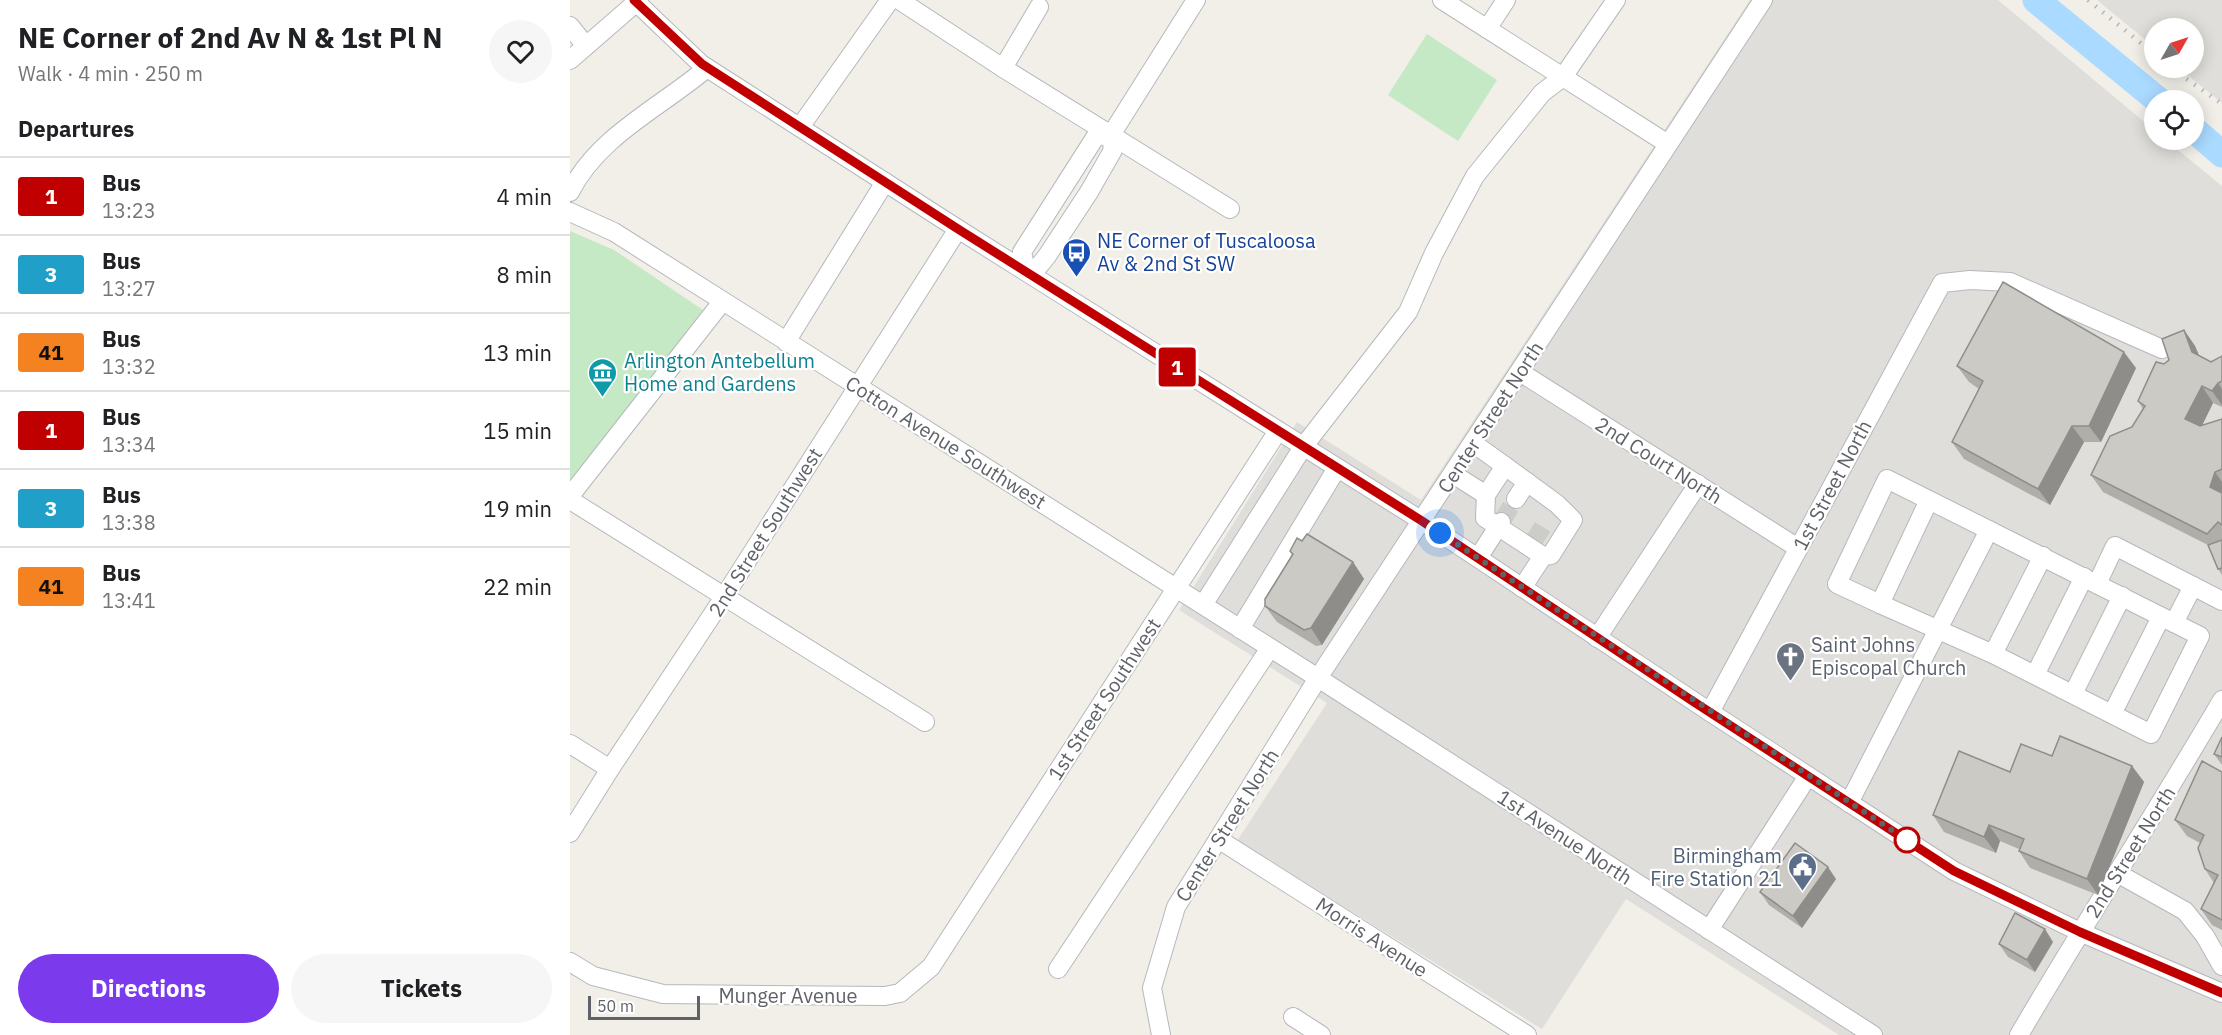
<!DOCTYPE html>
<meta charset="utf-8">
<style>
:root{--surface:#fff;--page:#f6f6f6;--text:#202124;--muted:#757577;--line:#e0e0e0;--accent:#7c3aed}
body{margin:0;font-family:"IBM Plex Sans",sans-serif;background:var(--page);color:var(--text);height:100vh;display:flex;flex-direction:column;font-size:22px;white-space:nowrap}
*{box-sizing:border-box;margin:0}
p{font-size:20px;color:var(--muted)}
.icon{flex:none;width:33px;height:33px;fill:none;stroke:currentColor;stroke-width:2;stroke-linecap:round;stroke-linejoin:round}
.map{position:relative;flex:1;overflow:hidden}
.sheet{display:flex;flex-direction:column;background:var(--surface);width:570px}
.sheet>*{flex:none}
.badge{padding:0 12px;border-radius:4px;font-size:21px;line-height:39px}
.needle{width:39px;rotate:51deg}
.tools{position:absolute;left:1574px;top:18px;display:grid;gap:12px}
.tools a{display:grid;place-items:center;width:60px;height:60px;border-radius:50%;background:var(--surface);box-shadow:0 3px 15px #0003;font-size:30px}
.scale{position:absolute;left:18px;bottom:15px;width:112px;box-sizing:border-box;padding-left:6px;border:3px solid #5f6368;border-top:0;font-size:16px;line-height:21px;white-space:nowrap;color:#5f6368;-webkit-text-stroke:4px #fff;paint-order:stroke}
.you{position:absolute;width:30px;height:30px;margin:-15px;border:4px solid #fff;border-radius:50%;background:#1a73e8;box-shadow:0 0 0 9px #1a73e833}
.map>.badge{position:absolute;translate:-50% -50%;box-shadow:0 0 0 3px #fff}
h2{padding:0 18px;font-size:22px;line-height:54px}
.round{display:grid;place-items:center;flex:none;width:63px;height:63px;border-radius:32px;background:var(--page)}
.summary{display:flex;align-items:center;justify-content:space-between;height:102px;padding:0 18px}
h1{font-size:28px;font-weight:700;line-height:45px}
.primary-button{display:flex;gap:12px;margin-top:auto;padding:12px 18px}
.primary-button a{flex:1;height:69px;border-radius:36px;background:var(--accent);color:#fff;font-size:24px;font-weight:700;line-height:69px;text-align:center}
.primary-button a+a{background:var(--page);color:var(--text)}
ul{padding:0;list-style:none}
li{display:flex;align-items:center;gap:18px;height:78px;padding:0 18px;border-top:2px solid var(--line)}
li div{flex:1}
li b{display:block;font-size:22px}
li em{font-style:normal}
li .badge{min-width:66px;font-weight:700;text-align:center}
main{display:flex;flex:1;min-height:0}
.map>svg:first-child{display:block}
.industrial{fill:#e0deda}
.green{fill:#c5e8c5}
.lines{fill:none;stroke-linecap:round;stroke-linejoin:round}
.river{stroke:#aadaff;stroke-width:27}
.minor-tunnel{stroke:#ccccc8;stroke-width:18;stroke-dasharray:18 9;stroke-linecap:butt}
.minor-casing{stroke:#b5b8bc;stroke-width:20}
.minor{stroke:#fff;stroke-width:18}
.rail{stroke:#b6b7b8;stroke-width:4.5;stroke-dasharray:1.5 8;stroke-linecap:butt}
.wall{fill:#afaea9}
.shaded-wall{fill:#8f8d8a}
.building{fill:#cccac5;stroke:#8f8d8a;stroke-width:1.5}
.line-casing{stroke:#fff;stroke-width:14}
.line{stroke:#c00000;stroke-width:9}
.walk{stroke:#5f6368;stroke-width:6;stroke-dasharray:0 10.8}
.stop-dot{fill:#fff;stroke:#c00000;stroke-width:3}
.labels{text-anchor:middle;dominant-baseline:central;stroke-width:4.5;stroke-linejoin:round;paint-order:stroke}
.transit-label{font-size:20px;fill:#164399;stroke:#fff;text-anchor:start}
.culture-label{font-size:20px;fill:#0d838f;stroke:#fff;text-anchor:start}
.street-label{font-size:20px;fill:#5f6368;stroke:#fff}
.worship-label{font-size:20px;fill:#5b616d;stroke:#fff;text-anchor:start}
.service-label{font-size:20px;fill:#4e5e75;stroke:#fff;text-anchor:end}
</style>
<main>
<section class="sheet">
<div class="summary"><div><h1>NE Corner of 2nd Av N &amp; 1st Pl N</h1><p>Walk · 4 min · 250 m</p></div><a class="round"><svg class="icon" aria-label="heart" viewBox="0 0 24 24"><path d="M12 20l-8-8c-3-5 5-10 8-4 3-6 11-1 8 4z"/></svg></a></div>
<h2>Departures</h2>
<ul>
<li><span class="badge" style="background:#c00000;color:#fff">1</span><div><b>Bus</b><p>13:23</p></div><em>4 min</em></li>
<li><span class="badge" style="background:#209fc8;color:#fff">3</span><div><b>Bus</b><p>13:27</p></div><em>8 min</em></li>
<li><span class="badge" style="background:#f58220;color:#111">41</span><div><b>Bus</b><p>13:32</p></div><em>13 min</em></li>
<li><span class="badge" style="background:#c00000;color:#fff">1</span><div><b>Bus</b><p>13:34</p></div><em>15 min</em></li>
<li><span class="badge" style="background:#209fc8;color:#fff">3</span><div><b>Bus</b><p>13:38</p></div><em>19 min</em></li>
<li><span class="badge" style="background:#f58220;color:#111">41</span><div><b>Bus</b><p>13:41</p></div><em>22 min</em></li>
</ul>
<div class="primary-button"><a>Directions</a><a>Tickets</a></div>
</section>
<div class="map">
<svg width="1652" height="1035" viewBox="0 0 1652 1035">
<rect width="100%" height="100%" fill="#f1efe8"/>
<g class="industrial">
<polygon points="1180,0 1428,0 1584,130 1584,140 1596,140 1652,186 1652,1035 1269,1035 1056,899 972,1029 667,841 757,703 609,610 727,422 851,500"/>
<polygon points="1527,0 1652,0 1652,103 1609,68 1623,68 1623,28 1584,28 1584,47"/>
</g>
<g class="green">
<polygon points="857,34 927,80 888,141 818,95"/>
<polygon points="0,231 44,250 133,310 0,484"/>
</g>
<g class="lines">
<g class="river">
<polyline points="1466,0 1588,100"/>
<polyline points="1623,129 1652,154"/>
</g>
<g class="minor-tunnel">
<polyline points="931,522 946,499"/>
<polyline points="963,542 977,520"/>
</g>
<defs>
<g id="minor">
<polyline points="64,0 131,64 388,229 852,521 1140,712 1384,871 1510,932 1652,993"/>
<polyline points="329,0 433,68 660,209"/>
<polyline points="872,0 1098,144"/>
<polyline points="0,26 16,46"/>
<polyline points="917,29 936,0"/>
<polyline points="0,60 69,0"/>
<polyline points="433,68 469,7"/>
<polyline points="230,127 320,0"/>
<polyline points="541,135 526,136 452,252 456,270 468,267 477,256 519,192 543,150 541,135 626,0"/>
<path d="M0,192C28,136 91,107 137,68"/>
<polyline points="0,212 44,232 748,678 1303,1035"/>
<polyline points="216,342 315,182"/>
<polyline points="950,372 1228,548"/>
<polyline points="903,443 935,466"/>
<polyline points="883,474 916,495"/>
<polyline points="0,496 152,302"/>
<polyline points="946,499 957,482"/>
<polyline points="0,500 355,722"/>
<polyline points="1359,500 1310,604 1267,584 1317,479 1630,636 1581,734 1423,654 1473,556"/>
<polyline points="908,558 931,522"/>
<polyline points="1527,584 1545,546 1623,586 1604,623"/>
<polyline points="1623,586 1652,601"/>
<polyline points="952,588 973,556 981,555 1003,520 987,504 935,466 916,495 915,518 973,556"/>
<polyline points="1310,604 1423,654"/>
<polyline points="633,605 733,447 838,312 864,253 905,176 972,93 993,77 1046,0"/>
<polyline points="670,629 767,468"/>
<polyline points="1027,638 1128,484"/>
<polyline points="1465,675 1514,577"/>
<polyline points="1503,694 1552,596"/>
<polyline points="1140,712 1372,283 1400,280 1440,282 1592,349"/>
<polyline points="1542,714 1591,617"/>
<polyline points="0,744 40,769"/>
<polyline points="1279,803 1419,530"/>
<polyline points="0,833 40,769 154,597 388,229"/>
<polyline points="648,839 957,1035"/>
<polyline points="1547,873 1615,911 1635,936 1652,966"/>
<polyline points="1139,930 1238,776"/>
<polyline points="0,962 23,976 93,994 315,996 330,993 361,967 708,431"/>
<polyline points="488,969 700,648"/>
<polyline points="723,1017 751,1035"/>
<polyline points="591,1035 582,988 606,907 748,678 1193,0"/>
<path d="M1449,1035C1515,922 1586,813 1652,700"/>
</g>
</defs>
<use href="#minor" class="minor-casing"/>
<use href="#minor" class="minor"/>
<g class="rail">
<polyline points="1518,0 1584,54"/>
<polyline points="1601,68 1652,104"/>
</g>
</g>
<g class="wall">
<polygon points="1614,330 1625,346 1629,355 1641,362 1652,356 1652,407 1643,403 1632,425 1652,419 1652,575 1648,569 1638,545 1533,492 1521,475 1562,427 1573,409 1568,401 1594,364 1599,360"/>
<polygon points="1387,366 1566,368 1531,442 1514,442 1480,505 1394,459 1382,442 1409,389 1399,382"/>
<polygon points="732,541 783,562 794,579 752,645 746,646 707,622 695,606 722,555 720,551"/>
<polygon points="1652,737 1652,765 1644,754"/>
<polygon points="1562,766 1574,782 1528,895 1460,868 1449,851 1449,849 1430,841 1426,853 1374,832 1363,815 1440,772"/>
<polygon points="1652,772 1652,930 1642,925 1631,909 1644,883 1635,869 1630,843 1617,836 1605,820"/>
<polygon points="1266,879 1232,928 1199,905 1190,892"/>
<polygon points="1483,942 1465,972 1438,957 1429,944"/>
</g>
<g class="shaded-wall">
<polygon points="1614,330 1625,346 1634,368 1622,352"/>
<polygon points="1554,352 1566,368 1531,442 1519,426"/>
<polygon points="1648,383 1652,389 1652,405 1642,391"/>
<polygon points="1632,386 1643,403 1627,436 1615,419"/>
<polygon points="1502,426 1514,442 1480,505 1468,489"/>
<polygon points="1645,472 1652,482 1652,501 1640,487"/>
<polygon points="783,562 794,579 752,645 741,628"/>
<polygon points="1562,766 1574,782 1528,895 1517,879"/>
<polygon points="1419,825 1430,841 1426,853 1414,837"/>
<polygon points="1258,867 1266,879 1232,928 1223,916"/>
<polygon points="1475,929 1483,942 1465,972 1457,960"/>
</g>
<g class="building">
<polygon points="1433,282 1554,352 1519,426 1502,426 1468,489 1382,442 1413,381 1387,366"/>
<polygon points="1614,330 1622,352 1641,362 1652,356 1652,381 1648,383 1642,391 1632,386 1615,419 1630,426 1652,419 1652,469 1645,472 1640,487 1652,493 1652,525 1648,522 1637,534 1521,475 1540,436 1562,427 1575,406 1568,401 1586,362 1594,364 1599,360 1592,339"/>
<polygon points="737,534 783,562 741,628 734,630 695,606 695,599 723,554 720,551 727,538 732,541"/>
<polygon points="1652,540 1652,568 1648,569 1638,545"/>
<polygon points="1490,736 1562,766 1517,879 1449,851 1454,839 1419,825 1414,837 1363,815 1389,751 1440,772 1451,744 1482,756"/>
<polygon points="1652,737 1652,757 1644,754"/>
<polygon points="1632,761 1652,772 1652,920 1631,909 1648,875 1635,869 1628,848 1634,835 1605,820"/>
<polygon points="1225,843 1258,867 1223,916 1190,892"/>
<polygon points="1445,913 1475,929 1457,960 1429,944"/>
</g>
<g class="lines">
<defs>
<polyline id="line" points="64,0 132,64 388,229 852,521 1121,700 1384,871 1510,932 1652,993"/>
</defs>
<use href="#line" class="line-casing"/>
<use href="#line" class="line"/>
<polyline class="walk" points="870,533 1337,840"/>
</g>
<defs>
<symbol id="bus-pin" viewBox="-11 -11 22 30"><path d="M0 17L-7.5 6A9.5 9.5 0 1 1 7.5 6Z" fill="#1a4fb4" stroke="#fff"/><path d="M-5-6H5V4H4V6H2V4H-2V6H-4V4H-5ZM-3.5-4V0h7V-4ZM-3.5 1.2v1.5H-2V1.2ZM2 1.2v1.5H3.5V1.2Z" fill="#fff"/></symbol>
<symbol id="museum-pin" viewBox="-11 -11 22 30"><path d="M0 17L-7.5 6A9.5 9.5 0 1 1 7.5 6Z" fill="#0f9aa8" stroke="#fff"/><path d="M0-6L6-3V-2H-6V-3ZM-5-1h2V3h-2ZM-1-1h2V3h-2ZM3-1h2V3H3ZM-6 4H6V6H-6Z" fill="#fff"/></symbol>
<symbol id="church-pin" viewBox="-11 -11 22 30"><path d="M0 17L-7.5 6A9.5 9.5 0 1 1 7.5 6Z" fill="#6b7280" stroke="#fff"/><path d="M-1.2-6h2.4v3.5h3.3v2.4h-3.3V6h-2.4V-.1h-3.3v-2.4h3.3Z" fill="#fff"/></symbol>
<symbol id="civic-pin" viewBox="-11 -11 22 30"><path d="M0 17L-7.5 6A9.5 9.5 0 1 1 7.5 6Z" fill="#5c6f8a" stroke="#fff"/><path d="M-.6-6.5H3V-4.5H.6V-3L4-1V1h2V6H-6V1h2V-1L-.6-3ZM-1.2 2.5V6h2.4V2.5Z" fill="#fff"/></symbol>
</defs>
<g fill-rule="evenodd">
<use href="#bus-pin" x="490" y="236" width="33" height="45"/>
<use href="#museum-pin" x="16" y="356" width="33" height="45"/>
<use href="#church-pin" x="1204" y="640" width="33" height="45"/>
<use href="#civic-pin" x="1216" y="850" width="33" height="45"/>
</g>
<circle class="stop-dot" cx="1337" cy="840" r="12"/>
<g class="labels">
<g class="transit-label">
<text x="527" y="240">NE Corner of Tuscaloosa<tspan x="527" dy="23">Av &amp; 2nd St SW</tspan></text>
</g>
<g class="culture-label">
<text x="54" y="360">Arlington Antebellum<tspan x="54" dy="23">Home and Gardens</tspan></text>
</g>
<g class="street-label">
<text transform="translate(920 417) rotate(-57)">Center Street North</text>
<text transform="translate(376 442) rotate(32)">Cotton Avenue Southwest</text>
<text transform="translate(1089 460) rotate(32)">2nd Court North</text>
<text transform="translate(1262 485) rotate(-62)">1st Street North</text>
<text transform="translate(195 532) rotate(-58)">2nd Street Southwest</text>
<text transform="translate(534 699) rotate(-57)">1st Street Southwest</text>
<text transform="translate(657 825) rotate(-58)">Center Street North</text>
<text transform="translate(995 837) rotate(33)">1st Avenue North</text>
<text transform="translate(1560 852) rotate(-58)">2nd Street North</text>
<text transform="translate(802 937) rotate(33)">Morris Avenue</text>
<text x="218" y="995">Munger Avenue</text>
</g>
<g class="worship-label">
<text x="1241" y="644">Saint Johns<tspan x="1241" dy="23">Episcopal Church</tspan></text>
</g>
<g class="service-label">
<text x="1212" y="855">Birmingham<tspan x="1212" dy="23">Fire Station 21</tspan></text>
</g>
</g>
</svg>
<div class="tools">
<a><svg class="needle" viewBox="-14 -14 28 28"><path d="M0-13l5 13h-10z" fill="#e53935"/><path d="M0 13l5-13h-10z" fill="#757577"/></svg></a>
<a><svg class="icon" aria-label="locate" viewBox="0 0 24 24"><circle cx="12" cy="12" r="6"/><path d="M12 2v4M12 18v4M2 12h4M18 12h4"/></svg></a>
</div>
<div class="scale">50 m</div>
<div class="you" style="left:870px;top:533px"></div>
<b class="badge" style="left:607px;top:367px;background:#c00000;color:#fff">1</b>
</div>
</main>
